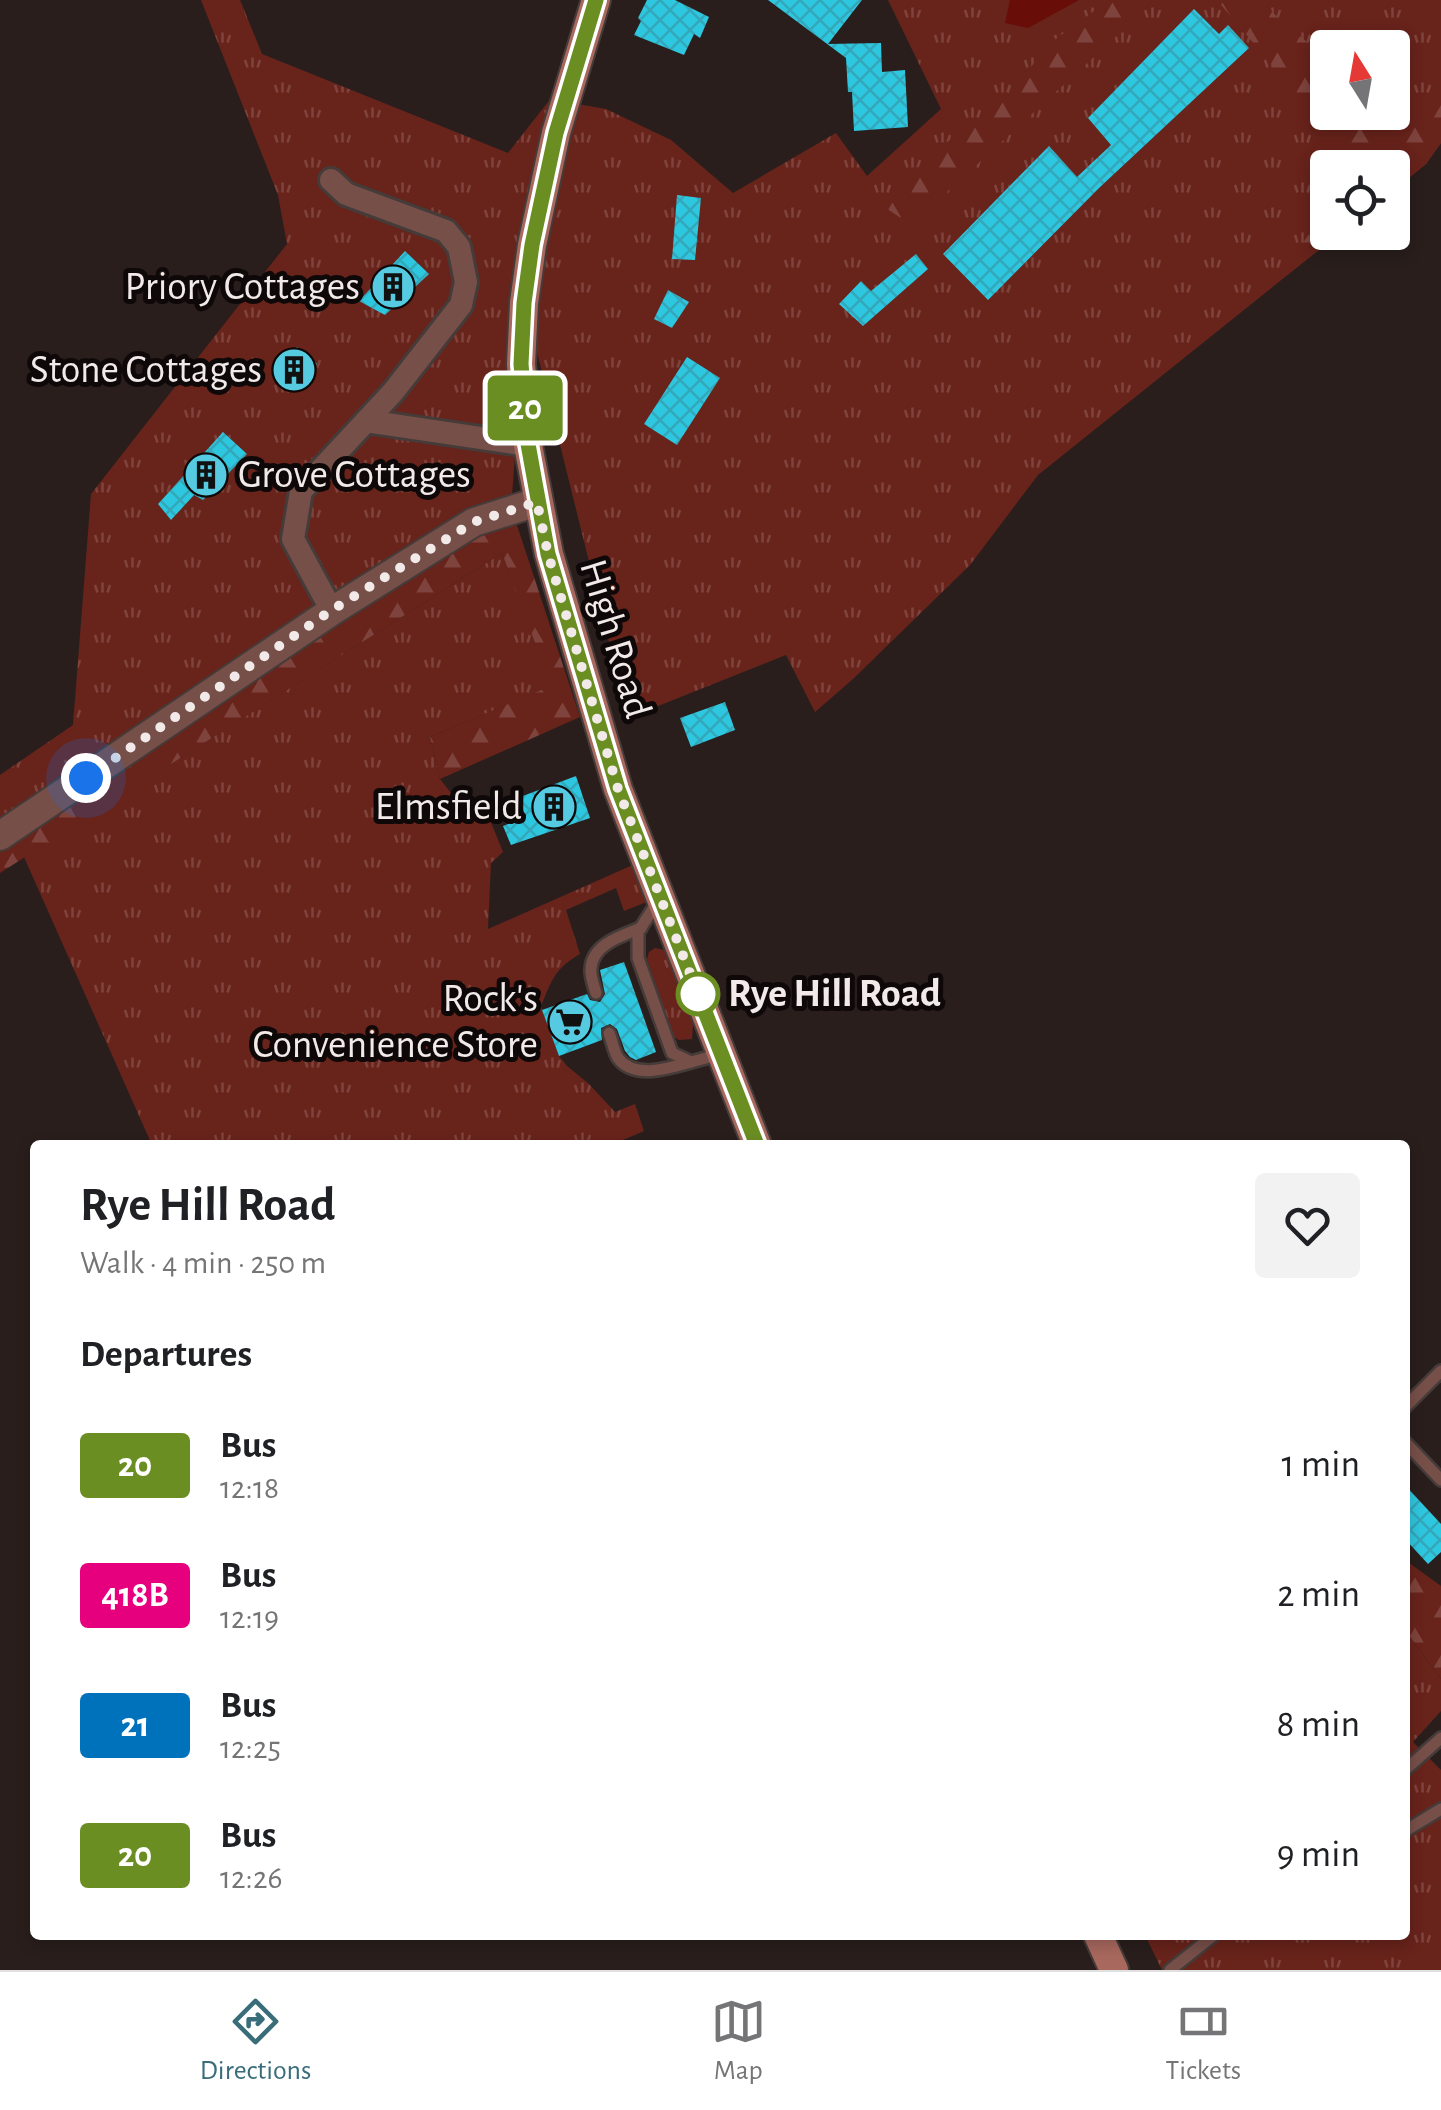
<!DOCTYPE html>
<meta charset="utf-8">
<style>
:root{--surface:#fff;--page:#f2f2f2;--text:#202124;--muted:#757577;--line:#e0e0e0;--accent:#386d79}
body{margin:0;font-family:"Alegreya Sans",sans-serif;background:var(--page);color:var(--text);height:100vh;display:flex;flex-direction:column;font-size:38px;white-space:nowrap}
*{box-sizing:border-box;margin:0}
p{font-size:32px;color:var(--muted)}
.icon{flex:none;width:55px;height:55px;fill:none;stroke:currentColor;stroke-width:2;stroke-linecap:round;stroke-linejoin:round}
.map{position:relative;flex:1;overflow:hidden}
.panel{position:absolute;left:30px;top:1140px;width:1380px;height:800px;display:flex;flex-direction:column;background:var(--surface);border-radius:10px;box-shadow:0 5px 15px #0003}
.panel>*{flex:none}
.badge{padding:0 20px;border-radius:8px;font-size:35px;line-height:65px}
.needle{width:65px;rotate:349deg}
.controls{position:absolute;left:1310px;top:30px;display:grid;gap:20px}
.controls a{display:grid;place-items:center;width:100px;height:100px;border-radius:10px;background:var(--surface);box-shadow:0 5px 15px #0003;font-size:50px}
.you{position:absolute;width:50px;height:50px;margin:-25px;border:8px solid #fff;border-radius:50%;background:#1a73e8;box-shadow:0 0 0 15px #1a73e833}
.map>.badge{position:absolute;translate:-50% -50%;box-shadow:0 0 0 5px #fff}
h2{padding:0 50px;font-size:38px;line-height:90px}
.round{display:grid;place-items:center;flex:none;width:105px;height:105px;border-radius:10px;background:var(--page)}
.headline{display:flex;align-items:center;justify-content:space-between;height:170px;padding:0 50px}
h1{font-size:48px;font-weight:700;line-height:75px}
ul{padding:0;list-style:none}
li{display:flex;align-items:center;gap:30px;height:130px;padding:0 50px}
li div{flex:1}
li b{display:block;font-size:38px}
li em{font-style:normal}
li .badge{min-width:110px;font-weight:700;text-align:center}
.menu{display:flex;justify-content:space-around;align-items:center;height:140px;border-top:2px solid var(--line);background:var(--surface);font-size:28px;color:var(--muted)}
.menu a{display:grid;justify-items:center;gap:5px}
.menu .on{color:var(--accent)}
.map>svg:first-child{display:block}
.grass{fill:url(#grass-tufts);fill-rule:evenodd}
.forest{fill:url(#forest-firs)}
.water{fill:#680d07}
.building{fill:url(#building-cross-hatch)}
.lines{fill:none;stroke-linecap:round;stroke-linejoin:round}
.service-casing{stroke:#453b39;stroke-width:16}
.minor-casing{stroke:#453b39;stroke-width:28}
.tertiary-casing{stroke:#453b39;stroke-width:32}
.secondary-casing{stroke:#453b39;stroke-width:32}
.service{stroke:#774f49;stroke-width:11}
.minor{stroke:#774f49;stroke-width:22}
.tertiary{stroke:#774f49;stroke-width:28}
.secondary{stroke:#a8685e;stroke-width:28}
.line-casing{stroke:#fff;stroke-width:22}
.line{stroke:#6b8e23;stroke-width:15}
.walk{stroke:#f1eae8;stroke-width:10;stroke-dasharray:0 18}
.stop-dot{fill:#fff;stroke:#6b8e23;stroke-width:5}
.labels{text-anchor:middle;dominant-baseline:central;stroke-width:10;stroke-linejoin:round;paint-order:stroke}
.poi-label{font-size:40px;fill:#f1eae8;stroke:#0e0908;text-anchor:end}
.street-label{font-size:40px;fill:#f1eae8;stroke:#0e0908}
.stop-label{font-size:40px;font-weight:bold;fill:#f1eae8;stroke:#0e0908;text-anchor:start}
</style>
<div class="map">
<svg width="1441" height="1970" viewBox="0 0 1441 1970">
<defs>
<pattern id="grass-tufts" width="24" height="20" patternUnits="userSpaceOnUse" patternTransform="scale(2.5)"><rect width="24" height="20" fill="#68231b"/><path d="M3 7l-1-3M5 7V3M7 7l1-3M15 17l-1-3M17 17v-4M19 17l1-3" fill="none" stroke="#7e433c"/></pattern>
<pattern id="forest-firs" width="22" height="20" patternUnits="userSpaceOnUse" patternTransform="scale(2.5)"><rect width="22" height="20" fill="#68231b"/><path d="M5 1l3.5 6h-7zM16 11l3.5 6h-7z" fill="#7e433c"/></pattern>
<pattern id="building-cross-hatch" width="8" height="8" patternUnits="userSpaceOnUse" patternTransform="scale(2.5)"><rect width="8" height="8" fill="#2ec7e0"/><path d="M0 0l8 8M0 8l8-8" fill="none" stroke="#34a7ba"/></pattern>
</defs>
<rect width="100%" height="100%" fill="#291e1c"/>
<g class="grass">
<path d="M201,0H240L262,54L508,153L577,65L566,102L606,109L671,140L733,193L836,133L867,176L941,109L888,0H1441V143L1426,164L1393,191L1392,168H1328V232L1340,233L1038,475L970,565L853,679L815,712L786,655L628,718L526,308L511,509L0,845V775L73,725L91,494L287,244L278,195ZM1328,48H1392V112H1328Z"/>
<path d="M502,553L552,686L430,737L440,779L468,815H488L503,852L491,863L488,929L635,864L649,901L624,911L616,888L566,910L580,954C554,969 552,980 541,1006L559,1056L567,1066L589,1084L615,1112L635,1104L644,1131L611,1145H152L24,857Z"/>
<polygon points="655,948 664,950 669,956 693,1023 692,1039 679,1040 673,1036 647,959 649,952"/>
<polygon points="1405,1630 1441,1679 1441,1711 1413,1742 1441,1770 1441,1970 1162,1970 1145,1935 1405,1935"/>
</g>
<g class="forest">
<polygon points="1109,0 1156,0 911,225 880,204 933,153 1010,94 1049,44"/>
<polygon points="1217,0 1263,0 1281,22 1327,57 1328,112 1392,112 1393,100 1422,114 1441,103 1441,143 1426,164 1393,191 1392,168 1328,167 1322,124"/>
<polygon points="1327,178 1328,232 1340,233 1287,275 1289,261 1323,216"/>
<polygon points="512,510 580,717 440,779 430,737 551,686 502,553 0,873 0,836"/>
<polygon points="1405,1560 1441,1586 1441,1679 1405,1630"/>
</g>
<polygon class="water" points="1010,0 1079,0 1028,28 1005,23"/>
<g class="building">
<polygon points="647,0 675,0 709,17 700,38 694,34 684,55 634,35 641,21 638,18"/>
<polygon points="768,0 862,0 828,44 881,43 882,72 905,70 908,127 854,131 852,92 848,92 846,58"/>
<polygon points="1194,9 1219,34 1228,25 1249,48 1099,188 988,300 943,254 1049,146 1077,177 1111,145 1088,118"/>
<polygon points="677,195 701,198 695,260 672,259"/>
<polygon points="405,251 429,274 385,315 359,301"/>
<polygon points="916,254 928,269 863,326 839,304 861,281 871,291"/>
<polygon points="668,290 689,302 672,328 654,319"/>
<polygon points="297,347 317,364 292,392 272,376"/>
<polygon points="687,357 720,378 677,445 644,424"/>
<polygon points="223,432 247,454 203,500 194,495 171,520 158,504"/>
<polygon points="725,702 735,730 691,747 680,718"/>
<polygon points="576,776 590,818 511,845 503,826 525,817 520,797"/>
<polygon points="624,962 656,1052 636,1060 630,1057 625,1051 617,1029 610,1024 601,1028 602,1040 559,1056 542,1010 587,994 590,1000 600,1002 605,994 600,970"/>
<polygon points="1405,1485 1441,1524 1441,1552 1428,1564 1405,1539"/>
</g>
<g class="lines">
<defs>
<g id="service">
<polyline points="658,901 638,932 638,958 672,1053 691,1062 721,1054"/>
<path d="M596,993C594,986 590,976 591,968C593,944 621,936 641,928"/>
<path d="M609,1033C612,1040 614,1052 618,1058C634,1080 670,1068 691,1062"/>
<polyline points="1405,1407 1441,1371"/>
<polyline points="1405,1442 1441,1480"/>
<polyline points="1405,1770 1441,1738"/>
<polyline points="1405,1831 1441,1809"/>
<polyline points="1170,1970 1214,1935"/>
</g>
<g id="minor">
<polyline points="331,180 346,194 446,231 459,247 466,282 461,305 393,392 301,491 293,539 332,611"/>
<polyline points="366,421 528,445"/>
</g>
<polyline id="tertiary" points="0,836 332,611 474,522 537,502"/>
<g id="secondary">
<polyline points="596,0 556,133 532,245 524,303 521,364 528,445 549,554 618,789 757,1145"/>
<polyline points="1098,1935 1114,1970"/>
</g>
</defs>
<use href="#service" class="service-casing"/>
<use href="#minor" class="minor-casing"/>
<use href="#tertiary" class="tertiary-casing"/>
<use href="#secondary" class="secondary-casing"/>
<use href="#service" class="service"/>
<use href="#minor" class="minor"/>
<use href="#tertiary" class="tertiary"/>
<use href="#secondary" class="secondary"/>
</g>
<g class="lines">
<defs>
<polyline id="line" points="596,0 556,133 532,245 524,303 521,364 528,444 548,554 618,789 757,1145"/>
</defs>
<use href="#line" class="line-casing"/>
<use href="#line" class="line"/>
<polyline class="walk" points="86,778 332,610 474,522 537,502 548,554 618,789 698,994"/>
</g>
<defs>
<symbol id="building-disc" viewBox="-11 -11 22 22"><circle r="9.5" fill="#55cae0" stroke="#0e0908"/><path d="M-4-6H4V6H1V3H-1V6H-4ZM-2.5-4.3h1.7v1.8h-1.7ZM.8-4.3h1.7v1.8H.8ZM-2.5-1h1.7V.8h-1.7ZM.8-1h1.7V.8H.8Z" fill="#111"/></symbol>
<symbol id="supermarket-disc" viewBox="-11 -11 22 22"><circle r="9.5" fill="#55cae0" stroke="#0e0908"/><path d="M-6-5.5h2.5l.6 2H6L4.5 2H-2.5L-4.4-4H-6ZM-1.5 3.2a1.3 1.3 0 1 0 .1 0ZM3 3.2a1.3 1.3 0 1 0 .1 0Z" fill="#111"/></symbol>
</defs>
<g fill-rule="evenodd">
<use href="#building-disc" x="368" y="262" width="50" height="50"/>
<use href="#building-disc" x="269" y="345" width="50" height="50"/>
<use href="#building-disc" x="181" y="450" width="50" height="50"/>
<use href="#building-disc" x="529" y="782" width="50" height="50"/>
<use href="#supermarket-disc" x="545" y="997" width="50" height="50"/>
</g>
<circle class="stop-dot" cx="698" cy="994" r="20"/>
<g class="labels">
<g class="poi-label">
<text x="360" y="287">Priory Cottages</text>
<text x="262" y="370">Stone Cottages</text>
<text x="238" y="475" text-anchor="start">Grove Cottages</text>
<text x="522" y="807">Elmsfield</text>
<text x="538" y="999">Rock's<tspan x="538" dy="46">Convenience Store</tspan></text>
</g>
<g class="street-label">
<text transform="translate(615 639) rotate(73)">High Road</text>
</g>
<g class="stop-label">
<text x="728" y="994">Rye Hill Road</text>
</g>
</g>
</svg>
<div class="controls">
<a><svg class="needle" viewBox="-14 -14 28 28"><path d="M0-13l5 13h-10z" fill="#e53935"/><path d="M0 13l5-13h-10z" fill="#757577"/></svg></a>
<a><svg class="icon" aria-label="locate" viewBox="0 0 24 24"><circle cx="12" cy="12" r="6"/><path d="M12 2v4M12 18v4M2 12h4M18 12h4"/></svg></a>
</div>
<div class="you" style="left:86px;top:778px"></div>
<b class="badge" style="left:525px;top:408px;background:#6b8e23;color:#fff">20</b>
<section class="panel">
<div class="headline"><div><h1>Rye Hill Road</h1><p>Walk · 4 min · 250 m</p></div><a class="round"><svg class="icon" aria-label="heart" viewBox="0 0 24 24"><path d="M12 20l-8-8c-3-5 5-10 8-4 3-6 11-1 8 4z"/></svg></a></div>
<h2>Departures</h2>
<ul>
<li><span class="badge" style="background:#6b8e23;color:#fff">20</span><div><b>Bus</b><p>12:18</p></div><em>1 min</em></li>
<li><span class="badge" style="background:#e6007e;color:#fff">418B</span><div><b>Bus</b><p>12:19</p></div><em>2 min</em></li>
<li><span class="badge" style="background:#0072bc;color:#fff">21</span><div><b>Bus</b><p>12:25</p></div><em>8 min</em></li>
<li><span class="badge" style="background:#6b8e23;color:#fff">20</span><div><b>Bus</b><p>12:26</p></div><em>9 min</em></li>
</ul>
</section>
</div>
<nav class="menu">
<a class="on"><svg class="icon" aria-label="directions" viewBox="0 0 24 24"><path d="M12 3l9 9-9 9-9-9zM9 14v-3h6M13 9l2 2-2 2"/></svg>Directions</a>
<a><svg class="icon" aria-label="map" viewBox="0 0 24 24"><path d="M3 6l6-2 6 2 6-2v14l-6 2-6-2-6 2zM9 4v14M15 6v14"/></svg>Map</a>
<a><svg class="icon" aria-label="tickets" viewBox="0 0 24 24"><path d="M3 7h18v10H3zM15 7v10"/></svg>Tickets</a>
</nav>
